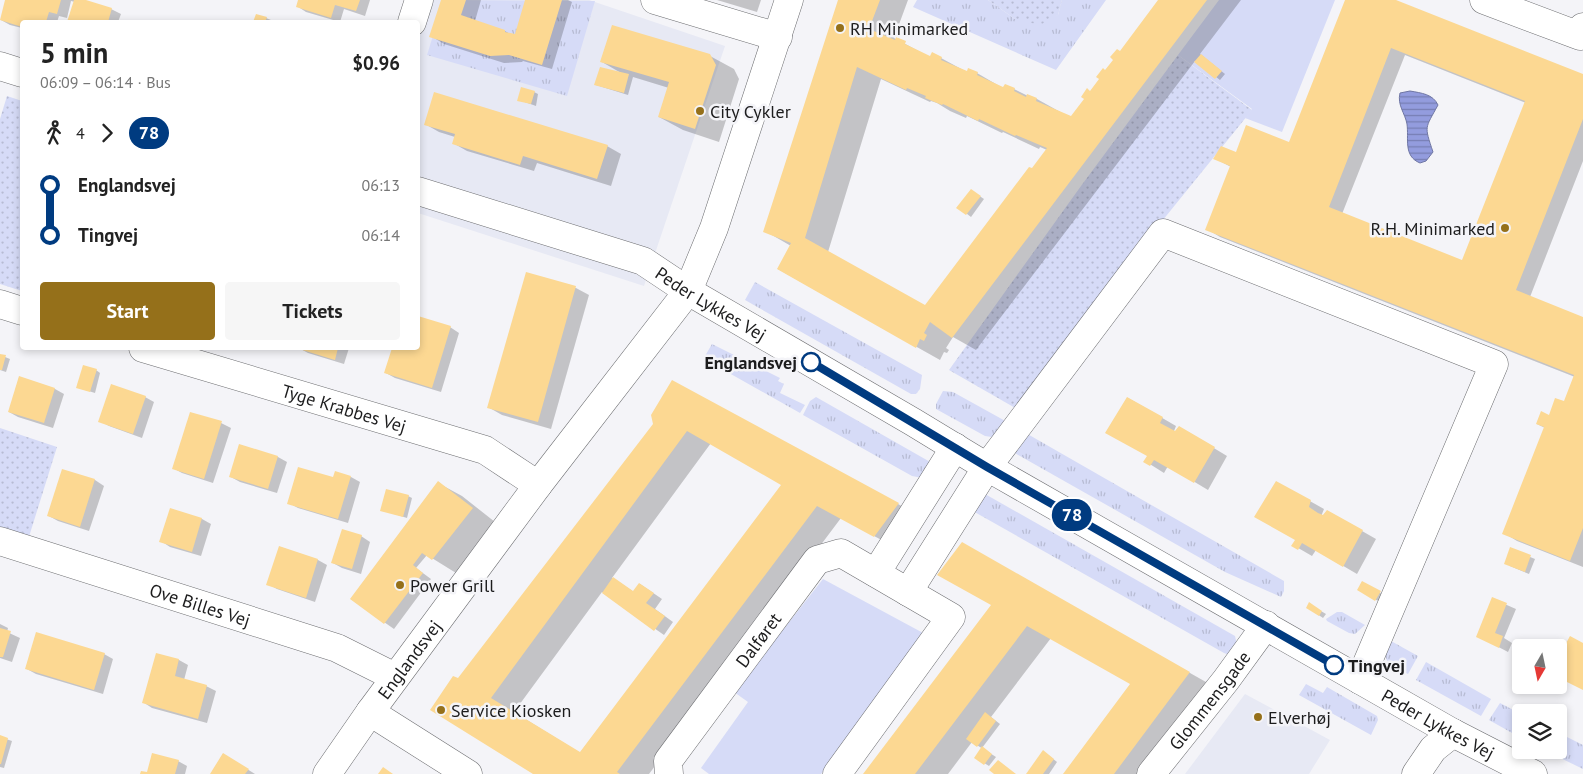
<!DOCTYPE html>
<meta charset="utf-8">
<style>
:root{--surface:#fff;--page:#f6f6f6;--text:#222;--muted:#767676;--accent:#95701a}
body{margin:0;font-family:"PT Sans",sans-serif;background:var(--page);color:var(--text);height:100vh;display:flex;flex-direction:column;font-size:19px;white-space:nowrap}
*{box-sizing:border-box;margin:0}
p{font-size:16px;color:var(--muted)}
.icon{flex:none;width:28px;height:28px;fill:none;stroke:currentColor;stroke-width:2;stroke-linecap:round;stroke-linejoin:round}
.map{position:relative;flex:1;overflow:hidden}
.sheet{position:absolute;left:20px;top:20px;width:400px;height:330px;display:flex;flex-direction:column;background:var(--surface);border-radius:5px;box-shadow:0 2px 8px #0003}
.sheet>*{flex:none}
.badge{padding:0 10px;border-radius:16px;font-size:18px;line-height:32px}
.needle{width:32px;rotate:189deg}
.controls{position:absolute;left:1512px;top:639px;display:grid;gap:10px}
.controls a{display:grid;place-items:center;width:55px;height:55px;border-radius:5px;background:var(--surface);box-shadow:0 2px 8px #0003;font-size:25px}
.map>.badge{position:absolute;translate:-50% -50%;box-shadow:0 0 0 2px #fff}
.legs{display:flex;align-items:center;gap:8px;height:55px;padding:0 20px;font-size:16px}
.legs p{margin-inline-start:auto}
.summary{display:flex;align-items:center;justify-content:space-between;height:85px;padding:0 20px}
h1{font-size:28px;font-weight:600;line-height:38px}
.primary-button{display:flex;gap:10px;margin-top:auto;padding:10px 20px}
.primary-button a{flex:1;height:58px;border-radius:5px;background:var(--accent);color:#fff;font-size:20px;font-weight:600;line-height:58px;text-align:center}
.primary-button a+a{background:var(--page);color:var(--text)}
ul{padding:0 20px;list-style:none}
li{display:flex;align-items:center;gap:18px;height:50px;font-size:19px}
li i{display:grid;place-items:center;width:8px;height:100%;margin:0 6px;background:currentColor}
li i::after{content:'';width:12px;height:12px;margin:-6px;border:4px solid;border-radius:50%;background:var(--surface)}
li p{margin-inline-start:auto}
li:first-child i{background:linear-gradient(#0000 50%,currentColor 0)}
li:last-child i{background:linear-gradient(currentColor 50%,#0000 0)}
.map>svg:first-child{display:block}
.built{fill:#e7e9f4}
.grass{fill:url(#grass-tufts)}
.park{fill:url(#park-dots)}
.garden{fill:#d6dbf7}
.water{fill:url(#water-rules);stroke:#6f76a4}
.shadow{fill:#0003;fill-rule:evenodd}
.building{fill:#fcd892;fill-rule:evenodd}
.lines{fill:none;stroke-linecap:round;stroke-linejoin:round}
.minor-casing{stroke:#6c6d70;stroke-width:29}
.minor{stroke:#fff;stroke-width:28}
.line-1-casing{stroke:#fff;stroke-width:11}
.line-1{stroke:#003b80;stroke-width:8}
.poi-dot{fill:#95701a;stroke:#f4f4f8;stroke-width:2}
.stop-1-dot{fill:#fff;stroke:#003b80;stroke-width:2.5}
.labels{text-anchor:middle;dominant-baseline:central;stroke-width:5;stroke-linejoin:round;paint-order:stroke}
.poi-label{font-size:18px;fill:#1c1c1d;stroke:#f4f4f8;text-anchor:start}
.street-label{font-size:18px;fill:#1c1c1d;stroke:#f4f4f8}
.stop-label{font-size:18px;font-weight:bold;fill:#1c1c1d;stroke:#f4f4f8;text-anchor:end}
</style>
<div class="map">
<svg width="1583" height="774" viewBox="0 0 1583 774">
<defs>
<pattern id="grass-tufts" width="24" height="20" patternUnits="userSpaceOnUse" patternTransform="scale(1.25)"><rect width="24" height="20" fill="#d6dbf7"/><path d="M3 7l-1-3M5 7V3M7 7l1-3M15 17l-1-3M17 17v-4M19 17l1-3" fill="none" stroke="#b7bbd3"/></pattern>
<pattern id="park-dots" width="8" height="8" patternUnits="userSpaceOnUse" patternTransform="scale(1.25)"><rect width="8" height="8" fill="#d6dbf7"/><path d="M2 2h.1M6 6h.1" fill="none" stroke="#b7bbd3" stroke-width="1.8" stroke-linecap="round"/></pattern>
<pattern id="water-rules" width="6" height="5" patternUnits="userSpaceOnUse" patternTransform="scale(1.25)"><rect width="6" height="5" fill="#939cde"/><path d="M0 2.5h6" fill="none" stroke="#777eb3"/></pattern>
</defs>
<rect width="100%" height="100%" fill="#f4f4f8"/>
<g class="built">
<polygon points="406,0 589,0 725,46 644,286 418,213 418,22"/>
<polygon points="1245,694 1330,740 1309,774 1185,774"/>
</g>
<g class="grass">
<polygon points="444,0 595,1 567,96 427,55"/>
<polygon points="917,0 988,0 1015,19 1058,15 1062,0 1106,0 1056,70 913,7"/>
<polygon points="755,282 922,375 920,389 916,394 911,394 745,300"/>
<polygon points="712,344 780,378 778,381 784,384 780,393 805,405 800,413 706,360 705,356"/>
<polygon points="943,391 953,392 1009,423 992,437 985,436 936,409 936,404"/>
<polygon points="816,397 932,463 928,479 912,476 803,415 810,401"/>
<polygon points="1024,432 1284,581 1284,591 1281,597 1225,572 1013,452"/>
<polygon points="985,494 1235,636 1237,645 1232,656 1224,653 971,510"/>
<polygon points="1337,612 1342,612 1365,625 1355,634 1349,633 1327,621 1326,619"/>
<path d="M1383,639L1391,641L1418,656L1408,674C1386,662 1385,665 1383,639Z"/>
<polygon points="1426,662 1491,699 1481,716 1416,680"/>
<polygon points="1306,684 1323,693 1327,687 1377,716 1378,720 1371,735 1299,695"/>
<polygon points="1500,703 1521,714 1521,738 1489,720"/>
<polygon points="1559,733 1583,745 1583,769 1544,750 1559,750"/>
</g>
<g class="park">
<polygon points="988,0 1062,0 1058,15 1040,25 1015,19"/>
<polygon points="1178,55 1252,110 1154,231 1017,409 949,370 1081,186"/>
<polygon points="7,96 22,101 22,291 0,284 0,119"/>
<polygon points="0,428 57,447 27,543 0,534"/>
</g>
<g class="garden">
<polygon points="1219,0 1335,0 1282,132 1245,118 1252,109 1178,55"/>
<polygon points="823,579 925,634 821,774 709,774 701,768 748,702 734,692"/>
</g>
<path class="water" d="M1410,91C1421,93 1433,94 1438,105C1425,129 1424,125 1433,152L1426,161L1420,163C1403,156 1409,139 1407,124C1405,113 1397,105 1400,93Z"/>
<g class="shadow">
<polygon points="6,0 82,0 111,9 121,14 118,22 69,22 75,2 71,1 67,18 59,16 57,22 22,22 22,28 10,25 1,20"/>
<polygon points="299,0 370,0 365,16 344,9 340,22 306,12 297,6"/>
<polygon points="442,0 481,0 475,21 505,31 515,37 526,0 568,0 572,2 552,69 523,61 522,62 504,63 444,44 431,36"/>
<polygon points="717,0 761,0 757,12"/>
<path d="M841,0H908L894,38L928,56L941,58L965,71L977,73L1001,87L1014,89L1028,96L1037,99L1071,118L1160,0H1241L1200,54L1225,74L1220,80L1195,61L976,350L953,337L946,348L949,350L947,353L944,352L940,360L778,269L791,246L765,231ZM881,79L930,102L931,101L937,103L950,111L966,118L967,116L1002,133L1003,132L1039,149L1040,147L1047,150L925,307L828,252Z"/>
<path d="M1347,0H1393L1583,75V161L1530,297L1583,318V567L1517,541L1504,533L1545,428L1537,424L1549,417L1564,403L1575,377L1220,237L1207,229L1231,167L1214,158L1290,144ZM1405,55L1526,103L1463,262L1342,214Z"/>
<polygon points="257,15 266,18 271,20 270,22 255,22"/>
<polygon points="710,56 734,69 739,79 719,142 683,130 659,117 669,88 633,77 628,95 596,85 621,73 602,62"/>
<polygon points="534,92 538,94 536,106 519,100"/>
<polygon points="425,124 607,146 621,154 611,186 537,163 534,171 467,151 453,143 455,137 439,132"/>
<polygon points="975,193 984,199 971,217 958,207"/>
<polygon points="527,274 576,288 589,295 551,429 502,415 488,407"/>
<polygon points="418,318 450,327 459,333 441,392 395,378 386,373 394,348 418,348"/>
<polygon points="299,348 349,348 344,364 308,353"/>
<polygon points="0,355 10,359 6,372 0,370"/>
<polygon points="96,370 100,373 95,393 82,389"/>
<polygon points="19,378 55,389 64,394 53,428 18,417 9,412"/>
<polygon points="145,397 154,402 142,438 109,426 100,421"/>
<polygon points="1128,398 1176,426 1172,436 1179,427 1227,456 1208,490 1168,466 1164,473 1145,461 1148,456"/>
<path d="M652,415L898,504L921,517L898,549L841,518L649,774H535L459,680L655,424ZM711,443L783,485L580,753L514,712L602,592L664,635L673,622L655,609L662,599L640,584L634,592L612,578Z"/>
<polygon points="221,423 231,428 213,483 182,473 173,468"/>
<polygon points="240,445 278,457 287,462 277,493 240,482 231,477"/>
<polygon points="63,471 95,480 104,486 89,531 58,521 49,516"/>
<polygon points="351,477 360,482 348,523 298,508 289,503 334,478"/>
<polygon points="1276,482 1324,509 1320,519 1327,511 1376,539 1357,574 1316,550 1312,556 1293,545 1297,540"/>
<polygon points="438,483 462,496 495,522 456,573 427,555 416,568 431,579 394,629 351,599"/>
<polygon points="408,496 412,498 407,518 382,510"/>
<polygon points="171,509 202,519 211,524 201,556 170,547 161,541"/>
<polygon points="361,536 370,542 361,574 342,568 333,563"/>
<polygon points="962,544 1213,686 1147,774 1065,774 1132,684 1051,638 991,717 1000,724 982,748 996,757 989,766 976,758 983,749 972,742 948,774 865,774 992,605"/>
<polygon points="280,547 318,560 327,565 315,602 277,589 268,584"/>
<polygon points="1511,549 1535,559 1529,574 1510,566"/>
<polygon points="1362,582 1384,595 1380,602 1358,590"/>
<polygon points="1493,599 1516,609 1504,638 1512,643 1508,652 1487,641"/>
<polygon points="1309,604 1326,614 1323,618 1307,607"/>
<polygon points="0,624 8,628 7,632 20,638 12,662 0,658"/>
<polygon points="104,654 113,659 103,694 36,674 27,669"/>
<polygon points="157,654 179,660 188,665 184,680 206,686 216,691 207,723 152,708 143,702"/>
<polygon points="0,737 12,741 4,768 0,767"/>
<polygon points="223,754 255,774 211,774"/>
<polygon points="1047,754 1057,762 1049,774 1027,774"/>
<polygon points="178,761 187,766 185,774 141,774 148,773"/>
</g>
<g class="building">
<polygon points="5,0 61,0 57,14 49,12 46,22 22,22 22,27 0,20"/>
<polygon points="74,0 86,0 112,8 108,22 67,22"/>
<polygon points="298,0 360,0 356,11 335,5 331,18 296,7"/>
<polygon points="441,0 466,0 461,15 505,30 505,32 515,34 525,0 562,0 542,65 509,55 490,56 429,37"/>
<path d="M838,0H880L869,29L895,40L896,37L906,41L905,44L930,56L932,52L942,57L941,60L967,71L968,68L978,72L977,75L1003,87L1005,84L1015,88L1014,91L1026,97L1027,94L1037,98L1036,101L1071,116L1084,99L1081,97L1087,88L1090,91L1099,79L1096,77L1103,68L1105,70L1113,60L1110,57L1117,49L1120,51L1158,0H1207L952,338L930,322L924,333L927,335L924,341L920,339L916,348L777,269L791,243L763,232ZM857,67L906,90L907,88L926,96L925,98L942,105L943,104L978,121L979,119L1015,136L1016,135L1047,148L1032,168L1029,167L925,305L805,238Z"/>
<path d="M1345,0H1396L1583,74V119L1516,290L1583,317V528L1570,561L1502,534L1544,427L1536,424L1541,411L1549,415L1555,398L1564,401L1574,375L1205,230L1230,166L1213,159L1221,146L1236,152L1246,125L1289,142ZM1391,48L1525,101L1462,260L1329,207Z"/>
<polygon points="256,14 267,17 265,22 253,22"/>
<polygon points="612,25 710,54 716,65 695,129 658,117 669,82 600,62"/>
<polygon points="1201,54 1222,71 1215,79 1194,62"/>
<polygon points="600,67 629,74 624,93 594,85"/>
<polygon points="521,87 535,91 531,104 517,101"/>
<polygon points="434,92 608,145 597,179 523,156 520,165 452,144 455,134 424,125"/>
<polygon points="971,189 981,196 966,215 956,208"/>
<polygon points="526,272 576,286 538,422 487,408"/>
<polygon points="418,316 451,326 432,388 384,373 392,348 418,348"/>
<polygon points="296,348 338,348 335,360"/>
<polygon points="0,354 6,355 2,370 0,370"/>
<polygon points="83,365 97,369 90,392 76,388"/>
<polygon points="19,376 55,388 44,423 8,412"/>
<path d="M672,380L899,503L874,537L817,506L617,772L620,774H533L430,710L453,676L458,678L653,424L651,415ZM687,431L781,485L580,752L491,698Z"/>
<polygon points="111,384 146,396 133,434 98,422"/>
<polygon points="1127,397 1163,417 1160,423 1175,431 1179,426 1215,447 1194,483 1154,460 1150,466 1143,462 1147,456 1105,433"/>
<polygon points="190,412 222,421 204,479 172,469"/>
<polygon points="239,444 278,456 268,489 229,477"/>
<polygon points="298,467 333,477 335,471 351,476 338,519 287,504"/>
<polygon points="62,469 95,479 80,527 47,516"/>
<polygon points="438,481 473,508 432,560 422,553 413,565 423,573 384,624 350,599"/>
<polygon points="1276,481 1311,500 1309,507 1318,513 1323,515 1327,510 1363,530 1343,567 1302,543 1298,550 1291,546 1295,540 1254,517"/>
<polygon points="386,489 409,495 403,517 380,511"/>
<polygon points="170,508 202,518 192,552 159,542"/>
<polygon points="342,529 362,535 352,569 331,563"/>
<polygon points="962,542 1190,672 1114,774 1063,774 1130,684 1027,626 915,774 863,774 991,605 937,575"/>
<polygon points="279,546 318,559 306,598 266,585"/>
<polygon points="1510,547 1531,555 1525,572 1504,564"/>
<polygon points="613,577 633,591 639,583 654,593 646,603 665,616 654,631 602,593"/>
<polygon points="1362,581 1381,591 1375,601 1357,590"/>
<polygon points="1492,597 1507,603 1495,633 1503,636 1499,648 1476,637"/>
<polygon points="1309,602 1322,611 1319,616 1306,608"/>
<polygon points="0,628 11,631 3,657 0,657"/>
<polygon points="36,632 105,653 94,690 25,669"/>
<polygon points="1570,636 1583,643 1583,690 1559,678 1559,656"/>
<polygon points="156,653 179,659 175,676 207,685 198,719 142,703"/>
<polygon points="985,712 996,721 977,747 966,739"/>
<polygon points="0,735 8,738 1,764 0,764"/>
<polygon points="982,746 992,754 984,765 974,758"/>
<polygon points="1043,750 1054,759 1043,774 1026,774"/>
<polygon points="152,753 179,760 175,774 140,774 141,771 147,772"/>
<polygon points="223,753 249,769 245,774 210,774"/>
<polygon points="998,760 1016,774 994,774 989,770"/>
<polygon points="383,767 393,774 378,774"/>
</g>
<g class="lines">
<defs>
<g id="minor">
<polyline points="655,0 778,37"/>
<polyline points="1484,0 1580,36 1583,27"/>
<polyline points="412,22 419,0"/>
<polyline points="0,66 22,73"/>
<path id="s1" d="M418,191L643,261L688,291L913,422L987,467L1453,733L1533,774"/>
<polyline points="0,304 22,311"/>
<path id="s2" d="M143,348L485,450L538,485"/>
<path id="s3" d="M0,541L337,648L395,677"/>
<polyline points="876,573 955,447"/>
<polyline points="908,592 987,467 1163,233 1494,364 1360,680"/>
<polyline points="370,712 468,774"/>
<path id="s4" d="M327,774L370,712L538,485L688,291L714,228L789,0"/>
<path id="s5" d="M669,774L668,761L817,560L841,553L951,617L837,774"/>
<path id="s6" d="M1151,774L1226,680L1266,625"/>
<polyline points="1416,774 1433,749 1453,733"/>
</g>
</defs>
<use href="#minor" class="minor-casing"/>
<use href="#minor" class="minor"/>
</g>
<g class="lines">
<defs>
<polyline id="line-1" points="811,362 987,467 1334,665"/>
</defs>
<use href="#line-1" class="line-1-casing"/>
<use href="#line-1" class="line-1"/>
</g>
<g class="poi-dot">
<circle cx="840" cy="28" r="5"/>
<circle cx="700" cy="111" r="5"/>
<circle cx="1505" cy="228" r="5"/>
<circle cx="400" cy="585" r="5"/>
<circle cx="441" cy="710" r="5"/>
<circle cx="1258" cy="717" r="5"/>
</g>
<g class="stop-1-dot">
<circle cx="811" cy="362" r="9"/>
<circle cx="1334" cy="665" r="9"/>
</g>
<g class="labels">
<g class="poi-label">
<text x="850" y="28">RH Minimarked</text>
<text x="710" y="111">City Cykler</text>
<text x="1495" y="228" text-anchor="end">R.H. Minimarked</text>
<text x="410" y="585">Power Grill</text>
<text x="451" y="710">Service Kiosken</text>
<text x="1268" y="717">Elverhøj</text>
</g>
<g class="street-label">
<text stroke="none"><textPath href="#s1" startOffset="316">Peder Lykkes Vej</textPath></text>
<text stroke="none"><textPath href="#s2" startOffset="210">Tyge Krabbes Vej</textPath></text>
<text stroke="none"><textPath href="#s3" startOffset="210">Ove Billes Vej</textPath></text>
<text stroke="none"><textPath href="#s5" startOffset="164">Dalføret</textPath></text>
<text stroke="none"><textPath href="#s4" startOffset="141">Englandsvej</textPath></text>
<text stroke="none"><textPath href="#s6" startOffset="94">Glommensgade</textPath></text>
<text stroke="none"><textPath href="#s1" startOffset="1156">Peder Lykkes Vej</textPath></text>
</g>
<g class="stop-label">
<text x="797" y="362">Englandsvej</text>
<text x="1348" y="665" text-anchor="start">Tingvej</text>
</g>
</g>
</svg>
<div class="controls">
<a><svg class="needle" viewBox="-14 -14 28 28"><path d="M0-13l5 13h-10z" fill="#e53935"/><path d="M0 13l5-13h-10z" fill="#767676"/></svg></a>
<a><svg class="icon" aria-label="layers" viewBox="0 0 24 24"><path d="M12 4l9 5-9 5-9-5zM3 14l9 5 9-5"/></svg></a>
</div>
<b class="badge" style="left:1072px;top:515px;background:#003b80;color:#fff">78</b>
<section class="sheet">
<div class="summary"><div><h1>5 min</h1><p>06:09 – 06:14 · Bus</p></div><b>$0.96</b></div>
<div class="legs"><svg class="icon" aria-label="walk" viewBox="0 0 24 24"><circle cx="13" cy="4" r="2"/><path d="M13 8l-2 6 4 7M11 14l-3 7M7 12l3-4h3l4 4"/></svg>4<svg class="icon" aria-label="forward" viewBox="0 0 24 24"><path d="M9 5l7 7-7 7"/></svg><b class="badge" style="background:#003b80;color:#fff">78</b></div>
<ul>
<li><i style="color:#003b80"></i><b>Englandsvej</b><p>06:13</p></li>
<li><i style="color:#003b80"></i><b>Tingvej</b><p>06:14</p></li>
</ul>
<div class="primary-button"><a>Start</a><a>Tickets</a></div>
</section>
</div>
